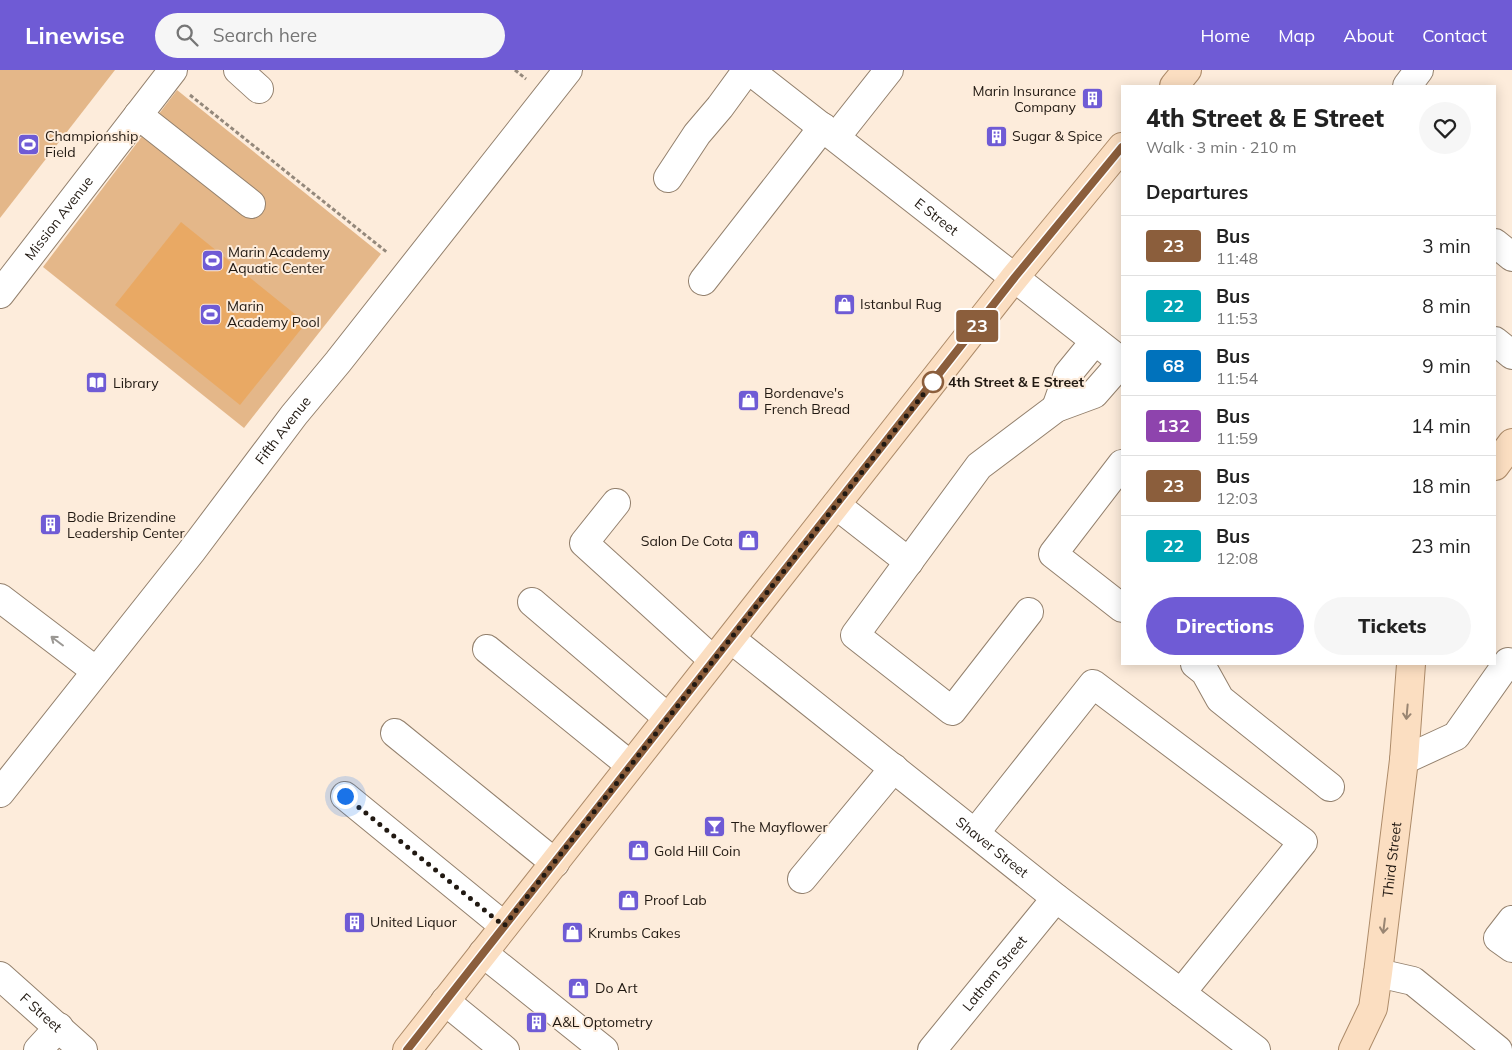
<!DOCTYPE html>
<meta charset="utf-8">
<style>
:root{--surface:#fff;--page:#f6f6f6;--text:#222;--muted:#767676;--line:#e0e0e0;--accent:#6f5bd5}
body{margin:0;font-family:Mulish,sans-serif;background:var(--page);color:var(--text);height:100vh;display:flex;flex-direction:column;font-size:19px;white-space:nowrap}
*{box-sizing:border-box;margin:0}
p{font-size:16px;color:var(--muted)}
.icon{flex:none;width:28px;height:28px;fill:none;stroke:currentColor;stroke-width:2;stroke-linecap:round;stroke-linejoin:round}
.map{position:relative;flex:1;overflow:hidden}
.drawer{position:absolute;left:1121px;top:15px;width:375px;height:580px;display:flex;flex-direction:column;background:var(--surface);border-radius:0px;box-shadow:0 2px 12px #0003}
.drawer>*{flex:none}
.badge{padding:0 10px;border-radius:4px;font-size:18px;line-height:32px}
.you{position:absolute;width:25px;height:25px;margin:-12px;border:4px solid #fff;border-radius:50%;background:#1a73e8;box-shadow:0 0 0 8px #1a73e833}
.map>.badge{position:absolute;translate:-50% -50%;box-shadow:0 0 0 2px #fff}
h2{padding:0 25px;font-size:19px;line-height:45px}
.round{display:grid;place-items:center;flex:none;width:52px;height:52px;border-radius:26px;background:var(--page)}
.overview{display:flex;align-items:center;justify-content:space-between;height:85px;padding:0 25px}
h1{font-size:24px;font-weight:800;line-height:38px}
.button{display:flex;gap:10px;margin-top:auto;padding:10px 25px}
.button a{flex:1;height:58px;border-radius:30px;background:var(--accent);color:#fff;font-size:20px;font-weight:800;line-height:58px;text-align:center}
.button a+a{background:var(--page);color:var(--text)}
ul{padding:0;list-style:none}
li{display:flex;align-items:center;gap:15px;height:60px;padding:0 25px;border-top:1px solid var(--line)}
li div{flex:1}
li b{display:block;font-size:19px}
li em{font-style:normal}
li .badge{min-width:55px;font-weight:700;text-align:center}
header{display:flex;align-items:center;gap:30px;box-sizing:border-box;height:70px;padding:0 25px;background:var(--accent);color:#fff}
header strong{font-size:24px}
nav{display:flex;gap:28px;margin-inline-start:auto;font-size:18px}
.search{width:350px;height:45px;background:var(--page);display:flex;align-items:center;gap:12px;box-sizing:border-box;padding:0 18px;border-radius:28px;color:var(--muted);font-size:19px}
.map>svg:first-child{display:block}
.park{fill:#e4b789}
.water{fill:#e9a964}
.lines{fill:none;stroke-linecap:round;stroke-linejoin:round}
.minor-casing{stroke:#93806d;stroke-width:30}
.major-casing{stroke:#ad8b69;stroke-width:30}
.path{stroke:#94887b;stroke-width:3;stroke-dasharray:4 2.5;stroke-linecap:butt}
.minor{stroke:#fff;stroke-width:28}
.major{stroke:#fbdec1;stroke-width:28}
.oneway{stroke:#9b9894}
.oneway2{stroke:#998572}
.line-casing{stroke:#fff;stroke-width:11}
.line{stroke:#8b5e3c;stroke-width:8}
.walk{stroke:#211912;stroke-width:5;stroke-dasharray:0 9}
.stop-dot{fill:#fff;stroke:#8b5e3c;stroke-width:2.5}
.labels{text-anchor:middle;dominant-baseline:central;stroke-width:4;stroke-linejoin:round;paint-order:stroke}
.poi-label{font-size:14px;fill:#211912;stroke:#fdecdb;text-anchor:start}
.street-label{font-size:14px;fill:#211912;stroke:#fdecdb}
.stop-label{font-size:14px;font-weight:bold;fill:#211912;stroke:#fdecdb;text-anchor:start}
</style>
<header>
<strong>Linewise</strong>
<div class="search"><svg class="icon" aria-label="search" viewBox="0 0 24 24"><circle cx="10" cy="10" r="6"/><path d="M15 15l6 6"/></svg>Search here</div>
<nav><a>Home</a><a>Map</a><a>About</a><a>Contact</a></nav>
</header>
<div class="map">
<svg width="1512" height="980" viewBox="0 0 1512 980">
<rect width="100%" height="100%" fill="#fdecdb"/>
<g class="park">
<polygon points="0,0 115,0 0,148"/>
<polygon points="177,20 381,184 244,358 43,197"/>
</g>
<polygon class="water" points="181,152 306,253 240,335 115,235"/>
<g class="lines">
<defs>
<g id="minor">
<polyline points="238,0 259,19"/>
<path id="s1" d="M749,0L1122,292"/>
<polyline points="1407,16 1419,0"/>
<polyline points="138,45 251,134"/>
<polyline points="836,67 889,0"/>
<polyline points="668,108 697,64 720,37 747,0"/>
<polyline points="1495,173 1512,187"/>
<polyline points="703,211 823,57"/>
<path id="s2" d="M0,224L173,0"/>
<polyline points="1495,271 1512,285"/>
<polyline points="1056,338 1068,304 1095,271"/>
<polyline points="1122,394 1053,484 1122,538"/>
<polyline points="616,433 584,473 713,590"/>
<polyline points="836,435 909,492"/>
<polyline points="0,528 96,601"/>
<polyline points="532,532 668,648"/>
<polyline points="1029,542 952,641 855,565 979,396 1056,338 1094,324 1122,292"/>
<path id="s3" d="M731,569L1056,828L1256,980"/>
<polyline points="487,579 630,695"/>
<polyline points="1195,594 1205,602 1220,629 1330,717"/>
<polyline points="395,663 555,793"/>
<polyline points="1404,690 1456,666 1508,592"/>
<path id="s4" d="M0,723L191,482L294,345L338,292L568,0"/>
<polyline points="345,726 504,856"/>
<polyline points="975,763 1093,614 1303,772 1181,923"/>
<polyline points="802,809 894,698"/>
<polyline points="1512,850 1498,868 1512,878"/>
<polyline points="483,883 604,980"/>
<polyline points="1378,903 1413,911 1498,980"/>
<path id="s5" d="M0,906L83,980"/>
<polyline points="445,931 505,980"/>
<polyline points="38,980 59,957"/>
<path id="s6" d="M932,980L1056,828"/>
</g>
<g id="major">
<polyline points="1174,16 1187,0"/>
<polyline points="1495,396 1512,373"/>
<polyline points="407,980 1015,207 1122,77"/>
<path id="s7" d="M1353,980L1373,938L1378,903L1404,690L1411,594"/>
</g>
</defs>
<use href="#minor" class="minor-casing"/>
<use href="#major" class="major-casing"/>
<g class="path">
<polyline points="515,0 526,9"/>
<polyline points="190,25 388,183"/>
</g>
<use href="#minor" class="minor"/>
<use href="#major" class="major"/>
</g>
<defs><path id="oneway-shaft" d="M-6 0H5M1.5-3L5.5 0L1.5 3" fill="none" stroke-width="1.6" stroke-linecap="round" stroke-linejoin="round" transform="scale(1.25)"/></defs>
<use class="oneway" href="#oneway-shaft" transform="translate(57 571) rotate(-143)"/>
<g class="oneway2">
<use href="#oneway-shaft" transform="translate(1407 642) rotate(95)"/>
<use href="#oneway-shaft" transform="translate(1384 856) rotate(97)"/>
</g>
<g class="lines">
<defs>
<polyline id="line" points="407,980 1015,207 1122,77"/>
</defs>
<use href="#line" class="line-casing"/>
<use href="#line" class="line"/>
<polyline class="walk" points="345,726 504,856 933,312"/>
</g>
<defs>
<symbol id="building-square" viewBox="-11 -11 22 22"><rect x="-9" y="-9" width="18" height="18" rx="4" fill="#6f5bd5" stroke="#fdecdb"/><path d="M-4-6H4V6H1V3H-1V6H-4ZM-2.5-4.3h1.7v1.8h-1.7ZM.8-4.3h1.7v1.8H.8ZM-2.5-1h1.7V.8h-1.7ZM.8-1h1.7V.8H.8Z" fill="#fff"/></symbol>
<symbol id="stadium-square" viewBox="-11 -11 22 22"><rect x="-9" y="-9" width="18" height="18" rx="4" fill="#6f5bd5" stroke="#fdecdb"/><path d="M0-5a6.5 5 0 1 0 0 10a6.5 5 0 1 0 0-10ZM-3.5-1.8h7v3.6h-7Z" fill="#fff"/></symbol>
<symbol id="shop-square" viewBox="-11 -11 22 22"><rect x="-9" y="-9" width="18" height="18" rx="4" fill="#6f5bd5" stroke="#fdecdb"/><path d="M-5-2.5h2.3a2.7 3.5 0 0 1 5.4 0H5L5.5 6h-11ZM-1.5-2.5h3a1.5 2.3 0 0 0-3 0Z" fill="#fff"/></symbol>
<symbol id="library-square" viewBox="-11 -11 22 22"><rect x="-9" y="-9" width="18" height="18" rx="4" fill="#6f5bd5" stroke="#fdecdb"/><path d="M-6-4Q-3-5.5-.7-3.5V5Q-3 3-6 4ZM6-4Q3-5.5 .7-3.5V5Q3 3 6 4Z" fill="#fff"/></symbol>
<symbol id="bar-square" viewBox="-11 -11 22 22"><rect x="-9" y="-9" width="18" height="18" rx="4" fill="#6f5bd5" stroke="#fdecdb"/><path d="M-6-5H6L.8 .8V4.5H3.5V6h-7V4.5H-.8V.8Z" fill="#fff"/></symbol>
</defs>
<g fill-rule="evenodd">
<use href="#building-square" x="1080" y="16" width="25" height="25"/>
<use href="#building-square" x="984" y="54" width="25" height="25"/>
<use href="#stadium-square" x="16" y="62" width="25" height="25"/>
<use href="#stadium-square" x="200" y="178" width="25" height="25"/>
<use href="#shop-square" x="832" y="222" width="25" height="25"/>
<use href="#stadium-square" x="198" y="232" width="25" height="25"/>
<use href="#library-square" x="84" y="300" width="25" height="25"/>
<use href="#shop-square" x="736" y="318" width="25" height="25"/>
<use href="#building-square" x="38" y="442" width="25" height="25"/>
<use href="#shop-square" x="736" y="458" width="25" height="25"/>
<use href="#bar-square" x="702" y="744" width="25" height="25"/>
<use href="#shop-square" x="626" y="768" width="25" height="25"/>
<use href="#shop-square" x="616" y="818" width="25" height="25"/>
<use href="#building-square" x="342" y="840" width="25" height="25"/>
<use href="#shop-square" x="560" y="850" width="25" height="25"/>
<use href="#shop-square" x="566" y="906" width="25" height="25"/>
<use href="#building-square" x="524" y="940" width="25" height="25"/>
</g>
<circle class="stop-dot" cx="933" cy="312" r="10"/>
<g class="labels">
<g class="poi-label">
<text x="1076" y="21" text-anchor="end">Marin Insurance<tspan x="1076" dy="16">Company</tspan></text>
<text x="45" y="66">Championship<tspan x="45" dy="16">Field</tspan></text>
<text x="1012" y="66">Sugar &amp; Spice</text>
<text x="228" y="182">Marin Academy<tspan x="228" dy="16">Aquatic Center</tspan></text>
<text x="860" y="234">Istanbul Rug</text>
<text x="227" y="236">Marin<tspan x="227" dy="16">Academy Pool</tspan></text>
<text x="113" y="313">Library</text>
<text x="764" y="323">Bordenave's<tspan x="764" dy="16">French Bread</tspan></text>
<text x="67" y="447">Bodie Brizendine<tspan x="67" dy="16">Leadership Center</tspan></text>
<text x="733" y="471" text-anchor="end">Salon De Cota</text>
<text x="731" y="757">The Mayflower</text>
<text x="654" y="781">Gold Hill Coin</text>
<text x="644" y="830">Proof Lab</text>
<text x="370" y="852">United Liquor</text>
<text x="588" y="863">Krumbs Cakes</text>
<text x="595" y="918">Do Art</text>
<text x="552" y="952">A&amp;L Optometry</text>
</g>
<g class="street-label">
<text stroke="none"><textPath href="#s1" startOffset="238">E Street</textPath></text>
<text stroke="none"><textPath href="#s2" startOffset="96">Mission Avenue</textPath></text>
<text stroke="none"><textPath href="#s4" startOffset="460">Fifth Avenue</textPath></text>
<text stroke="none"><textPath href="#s3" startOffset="334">Shaver Street</textPath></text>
<text stroke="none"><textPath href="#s7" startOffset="196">Third Street</textPath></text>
<text stroke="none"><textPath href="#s6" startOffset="99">Latham Street</textPath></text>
<text stroke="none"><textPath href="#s5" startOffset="55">F Street</textPath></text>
</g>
<g class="stop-label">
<text x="948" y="312">4th Street &amp; E Street</text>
</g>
</g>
</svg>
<div class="you" style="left:345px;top:726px"></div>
<b class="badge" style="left:977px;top:256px;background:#8b5e3c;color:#fff">23</b>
<section class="drawer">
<div class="overview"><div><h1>4th Street &amp; E Street</h1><p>Walk · 3 min · 210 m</p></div><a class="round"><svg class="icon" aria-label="heart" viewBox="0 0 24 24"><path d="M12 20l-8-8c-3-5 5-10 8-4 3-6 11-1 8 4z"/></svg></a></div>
<h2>Departures</h2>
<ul>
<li><span class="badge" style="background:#8b5e3c;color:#fff">23</span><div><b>Bus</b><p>11:48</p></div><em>3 min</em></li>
<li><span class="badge" style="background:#00a3b4;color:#fff">22</span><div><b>Bus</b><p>11:53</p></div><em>8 min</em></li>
<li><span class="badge" style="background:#0072bc;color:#fff">68</span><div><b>Bus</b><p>11:54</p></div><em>9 min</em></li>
<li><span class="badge" style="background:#8e44ad;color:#fff">132</span><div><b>Bus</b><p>11:59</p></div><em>14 min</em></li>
<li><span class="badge" style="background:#8b5e3c;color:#fff">23</span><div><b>Bus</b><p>12:03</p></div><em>18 min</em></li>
<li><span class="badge" style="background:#00a3b4;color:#fff">22</span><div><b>Bus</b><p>12:08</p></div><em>23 min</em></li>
</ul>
<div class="button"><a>Directions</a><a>Tickets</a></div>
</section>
</div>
